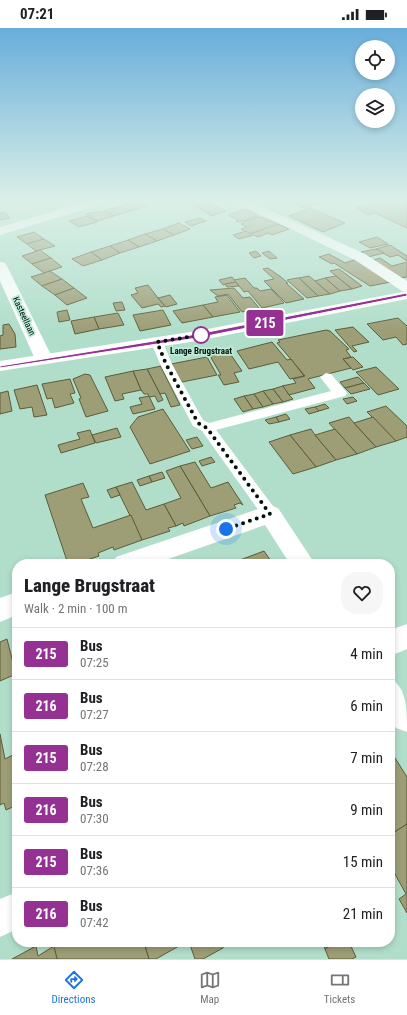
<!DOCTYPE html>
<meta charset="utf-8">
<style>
:root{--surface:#fff;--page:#f6f6f6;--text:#202124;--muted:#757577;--line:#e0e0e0;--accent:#1a73e8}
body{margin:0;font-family:"Roboto Condensed",sans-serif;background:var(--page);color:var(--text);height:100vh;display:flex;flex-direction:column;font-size:15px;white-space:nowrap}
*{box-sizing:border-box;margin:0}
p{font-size:13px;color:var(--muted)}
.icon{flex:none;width:22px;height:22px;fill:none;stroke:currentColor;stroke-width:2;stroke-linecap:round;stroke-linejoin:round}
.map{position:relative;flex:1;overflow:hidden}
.side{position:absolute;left:12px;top:531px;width:383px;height:388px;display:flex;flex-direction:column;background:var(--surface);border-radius:16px;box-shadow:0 2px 6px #0003}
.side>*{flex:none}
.badge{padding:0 8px;border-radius:3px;font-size:14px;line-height:26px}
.buttons{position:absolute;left:355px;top:12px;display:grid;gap:8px}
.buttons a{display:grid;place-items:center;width:40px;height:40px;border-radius:50%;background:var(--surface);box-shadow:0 2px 6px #0003;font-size:20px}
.you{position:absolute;width:20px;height:20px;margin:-10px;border:3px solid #fff;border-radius:50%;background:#1a73e8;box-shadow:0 0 0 6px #1a73e833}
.map>.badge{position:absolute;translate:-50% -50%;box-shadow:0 0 0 2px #fff}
.round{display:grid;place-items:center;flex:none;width:42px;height:42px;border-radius:16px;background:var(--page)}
.overview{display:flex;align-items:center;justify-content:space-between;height:68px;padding:0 12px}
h1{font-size:19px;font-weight:800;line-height:30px}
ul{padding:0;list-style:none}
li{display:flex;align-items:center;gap:12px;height:52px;padding:0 12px;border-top:1px solid var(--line)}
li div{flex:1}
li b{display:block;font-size:15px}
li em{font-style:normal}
li .badge{min-width:44px;font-weight:700;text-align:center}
.status{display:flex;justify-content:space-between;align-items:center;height:28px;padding:0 20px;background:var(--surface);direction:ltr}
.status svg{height:11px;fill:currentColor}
.tab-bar{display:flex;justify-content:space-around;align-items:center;height:56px;border-top:1px solid var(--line);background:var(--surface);font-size:11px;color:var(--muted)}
.tab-bar a{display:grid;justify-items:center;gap:2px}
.tab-bar .active{color:var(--accent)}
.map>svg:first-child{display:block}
.building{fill:#9d9d76;stroke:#5c5c38}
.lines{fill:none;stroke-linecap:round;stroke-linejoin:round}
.service{fill:#fff;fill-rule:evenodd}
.minor{fill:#fff;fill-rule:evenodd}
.tertiary{fill:#fff;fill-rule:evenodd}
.line{fill:#953192;stroke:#fff}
.walk{stroke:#02110b;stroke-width:4;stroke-dasharray:0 7.2}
.stop-dot{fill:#fff;stroke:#953192;stroke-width:2}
.labels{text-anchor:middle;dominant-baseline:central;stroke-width:3.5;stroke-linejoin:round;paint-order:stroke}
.far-street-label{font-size:9px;fill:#02110b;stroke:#beebd8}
.far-stop-label{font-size:9px;font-weight:bold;fill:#02110b;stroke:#beebd8}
</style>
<div class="status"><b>07:21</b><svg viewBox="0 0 49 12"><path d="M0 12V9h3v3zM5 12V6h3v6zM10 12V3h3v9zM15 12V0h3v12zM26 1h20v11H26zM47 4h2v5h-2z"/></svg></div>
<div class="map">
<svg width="407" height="931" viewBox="0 0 407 931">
<rect width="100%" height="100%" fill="#b1decb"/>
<g class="building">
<polygon points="199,172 204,172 214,177 200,181 188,175"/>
<polygon points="286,172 322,172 325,173 305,180"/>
<polygon points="373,172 407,172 407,200 375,185 368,187 356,180 376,175 372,174"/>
<polygon points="137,173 147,178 130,183 120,178"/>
<polygon points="214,177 226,183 212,188 200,181"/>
<polygon points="120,178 130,183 114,188 104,183"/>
<polygon points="311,180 314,182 345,195 323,204 289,188"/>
<polygon points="245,181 258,188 239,194 236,193 238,192 228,187"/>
<polygon points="104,183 114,188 97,193 86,186"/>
<polygon points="4,184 10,190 0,192 0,185"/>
<polygon points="87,188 97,194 79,199 69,193"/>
<polygon points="260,189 278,196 250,206 241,201 247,199 241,196 244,195 243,194"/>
<polygon points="200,190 206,193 191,198 185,194"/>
<polygon points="179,195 190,201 174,207 163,201"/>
<polygon points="278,196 289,201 272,207 268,205 258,209 254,207 239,211 233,207 246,203 250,206"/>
<polygon points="163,201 174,207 157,213 145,206"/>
<polygon points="34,204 44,211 27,216 17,209"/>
<polygon points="145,206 157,213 139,219 128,212"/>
<polygon points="377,209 388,216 370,220 359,214"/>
<polygon points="44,211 55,218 36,223 27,216"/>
<polygon points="128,212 139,219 120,225 110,218"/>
<polygon points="390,217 407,228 407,233 398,227 390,229 376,221"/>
<polygon points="110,218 120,225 102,232 91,224"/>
<polygon points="376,221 384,225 368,229 361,224"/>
<polygon points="40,222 51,230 32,236 22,228"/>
<polygon points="256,223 261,228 254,230 249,225"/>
<polygon points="269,223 277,230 270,231 262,225"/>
<polygon points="91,224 102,232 83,238 72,231"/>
<polygon points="329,226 345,235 357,231 391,254 370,258 334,235 332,236 319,229"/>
<polygon points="51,230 62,239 44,245 32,236"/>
<polygon points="380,230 392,238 407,234 407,249 398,250 371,233"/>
<polygon points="268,240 281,249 288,255 286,255 304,271 286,275 264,253 274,251 263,241"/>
<polygon points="339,241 346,246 362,258 352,261 330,243"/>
<polygon points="50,243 62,251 42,258 31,249"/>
<polygon points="309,248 315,253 330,266 318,268 299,250"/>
<polygon points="336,248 352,261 340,263 325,250"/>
<polygon points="232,249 236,254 223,257 219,252"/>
<polygon points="245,250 254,260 257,260 260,263 271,261 284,275 262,280 248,263 244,264 234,252"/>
<polygon points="297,250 299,250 318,268 307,270 287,252"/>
<polygon points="325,250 340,263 330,266 315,253"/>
<polygon points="62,251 74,260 55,267 42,258"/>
<polygon points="236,254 239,258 227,259 225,256"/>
<polygon points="148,257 158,270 165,278 161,279 158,276 142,280 131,267 138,265 135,260"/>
<polygon points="74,260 87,270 67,277 55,267"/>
<polygon points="234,260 243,270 250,269 259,280 242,284 228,266 218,268 210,262"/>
<polygon points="170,267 177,276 166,279 158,270"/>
<polygon points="227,267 240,284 213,289 203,277 218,274 215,269"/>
<polygon points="122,274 125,282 116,283 113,275"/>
<polygon points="203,277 213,289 182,295 173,283"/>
<polygon points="67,282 70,292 59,294 57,284"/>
<polygon points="163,282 171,297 140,303 133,287"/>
<polygon points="118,285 124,297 99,301 94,289"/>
<polygon points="94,289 99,301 75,306 71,293"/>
<polygon points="398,290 407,298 407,316 403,317 396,309 383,312 367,296"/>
<polygon points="9,296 15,306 16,319 0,321 0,308 3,307 3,297"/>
<polygon points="353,299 369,314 352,318 357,323 354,324 335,302"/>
<polygon points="326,302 330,303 349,321 346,322 351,329 343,331 351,340 308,351 315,360 289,367 282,358 296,355 293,351 305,348 277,315 280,314 278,312"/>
<polygon points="272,314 287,332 291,331 304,348 290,351 278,334 249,341 237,323"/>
<polygon points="229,324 242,343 234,345 239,354 224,357 218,347 221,347 210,328"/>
<polygon points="207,329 217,347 182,354 171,336"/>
<polygon points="353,329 363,339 353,342 343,331"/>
<polygon points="161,338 161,339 180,377 171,379 165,365 160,366 147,341"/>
<polygon points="376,339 399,361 378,367 356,344"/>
<polygon points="147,341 160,366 163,372 158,374 155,368 149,369 148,366 144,366 141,362 133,343"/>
<polygon points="133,343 141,362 122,366 124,371 115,373 105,349"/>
<polygon points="85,346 90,347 108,383 86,389 79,371 81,370 73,351"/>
<polygon points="358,349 364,355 345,360 340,354"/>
<polygon points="70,351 75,365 70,366 74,375 55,380 52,370 47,371 42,356"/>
<polygon points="364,355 370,361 351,366 345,360"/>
<polygon points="37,357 47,387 34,389 32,379 20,381 14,362"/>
<polygon points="283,358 289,367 293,371 283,374 273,361"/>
<polygon points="273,361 283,374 273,376 263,363"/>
<polygon points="8,363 12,383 0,386 0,365"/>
<polygon points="263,363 273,376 263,379 254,366"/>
<polygon points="254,366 263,379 253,381 244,368"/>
<polygon points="149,368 155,381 133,386 130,379 142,376 139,370"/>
<polygon points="244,368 253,381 243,384 234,371"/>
<polygon points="353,369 357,373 347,376 343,371"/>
<polygon points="325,376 329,380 319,383 315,379"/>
<polygon points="386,378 407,398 407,409 396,413 367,384"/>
<polygon points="315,379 319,383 309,386 305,381"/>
<polygon points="163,381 190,423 150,436 130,399 138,389"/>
<polygon points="286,386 290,391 279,394 276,389"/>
<polygon points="276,389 279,394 269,396 265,392"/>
<polygon points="349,389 354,395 376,419 357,426 329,395"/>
<polygon points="373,389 396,413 376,419 354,395"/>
<polygon points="117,400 121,409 96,415 92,407"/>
<polygon points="311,401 315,407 336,432 316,439 290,407"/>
<polygon points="335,401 357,426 336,432 315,407"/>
<polygon points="90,402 95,415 61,425 58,417 80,411 77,405"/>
<polygon points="290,407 316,439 293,446 269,414"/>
<polygon points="197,409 203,418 192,421 186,412"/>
<polygon points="211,429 215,434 202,438 199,433"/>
<polygon points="195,434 211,460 228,454 243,477 240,475 234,477 236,480 210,488 180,438"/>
<polygon points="180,438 210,488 184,498 183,495 176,498 164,476 181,470 166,443"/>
<polygon points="162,444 165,450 152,454 149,448"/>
<polygon points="149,448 152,454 140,458 137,452"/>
<polygon points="132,454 146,482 164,476 176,498 168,500 170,503 142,512 116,459"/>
<polygon points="83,455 89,469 81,471 93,500 131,487 142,512 114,522 113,519 98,525 99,528 75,536 68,536 45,467"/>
<polygon points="116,459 120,467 111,470 107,462"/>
<polygon points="264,523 273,536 232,535"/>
<polygon points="7,611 16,646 0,653 0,614"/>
<polygon points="0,706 5,731 17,725 17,777 6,782 4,775 0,777"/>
<polygon points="390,722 407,749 407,796 390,807"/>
<polygon points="407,796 407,885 399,871 406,866 390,837 390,807"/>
<polygon points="52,914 144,914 149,931 57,931"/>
<polygon points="144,914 186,914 156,931 149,931"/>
<polygon points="189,914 225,914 223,920 203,931 195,931"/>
<polygon points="322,914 336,914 325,921"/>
<polygon points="336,914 349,914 356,929 352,931 329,931 325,921"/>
<polygon points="36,918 38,928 54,918 57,931 12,931"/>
</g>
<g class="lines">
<polygon class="service" points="157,310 163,314 172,336 203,392 209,395 331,363 320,349 326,345 331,346 347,365 345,368 216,402 276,482 278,486 276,490 270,492 264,490 202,403 193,398 160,336 151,314"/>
<g class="minor">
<polygon points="92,172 111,172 109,174 0,207 0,199"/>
<polygon points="231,172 247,172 365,226 407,253 407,264 402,263 355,232"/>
<polygon points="0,234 5,235 7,238 53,331 50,335 44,336 38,335 35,331 0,253"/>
<polygon points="270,477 278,480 315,536 290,536 265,497 154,536 113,536 116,529"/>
<polygon points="17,564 17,587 0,594 0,570"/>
<polygon points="407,596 407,621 390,628 390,602"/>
<path d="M390,650C407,660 407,681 407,704L396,700L390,690Z"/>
<polygon points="17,864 17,901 0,909 0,871"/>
</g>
<polygon class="tertiary" points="407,263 407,271 197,313 0,343 0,333 197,303"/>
</g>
<linearGradient id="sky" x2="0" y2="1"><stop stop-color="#68aedb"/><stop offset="0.57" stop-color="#dcf0e8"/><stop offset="1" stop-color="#dcf0e8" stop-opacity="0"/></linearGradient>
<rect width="407" height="303" fill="url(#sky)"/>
<polygon class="line" points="407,265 407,268 197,310 0,340 0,338 197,306"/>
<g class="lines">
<polyline class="walk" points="201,307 157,314 166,336 198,395 207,400 270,486 226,501"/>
</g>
<circle class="stop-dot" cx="201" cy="307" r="8"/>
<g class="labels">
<g class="far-street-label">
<text transform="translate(24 288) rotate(65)">Kasteellaan</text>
</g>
<g class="far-stop-label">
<text x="201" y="323">Lange Brugstraat</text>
</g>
</g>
</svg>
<div class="buttons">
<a><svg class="icon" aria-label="locate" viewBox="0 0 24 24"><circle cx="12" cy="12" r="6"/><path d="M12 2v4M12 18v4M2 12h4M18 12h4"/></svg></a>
<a><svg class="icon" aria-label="layers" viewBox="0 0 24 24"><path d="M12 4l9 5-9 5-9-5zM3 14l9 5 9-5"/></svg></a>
</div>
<div class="you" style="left:226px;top:501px"></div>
<b class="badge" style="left:265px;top:295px;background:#953192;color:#fff">215</b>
<section class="side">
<div class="overview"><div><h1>Lange Brugstraat</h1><p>Walk · 2 min · 100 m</p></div><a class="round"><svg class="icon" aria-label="heart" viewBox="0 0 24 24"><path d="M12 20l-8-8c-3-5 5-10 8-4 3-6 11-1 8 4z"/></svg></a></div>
<ul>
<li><span class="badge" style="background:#953192;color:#fff">215</span><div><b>Bus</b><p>07:25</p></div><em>4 min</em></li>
<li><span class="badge" style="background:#953192;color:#fff">216</span><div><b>Bus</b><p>07:27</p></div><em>6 min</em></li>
<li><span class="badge" style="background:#953192;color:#fff">215</span><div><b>Bus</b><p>07:28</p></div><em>7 min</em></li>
<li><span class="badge" style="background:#953192;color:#fff">216</span><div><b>Bus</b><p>07:30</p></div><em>9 min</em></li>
<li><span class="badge" style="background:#953192;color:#fff">215</span><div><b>Bus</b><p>07:36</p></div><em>15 min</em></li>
<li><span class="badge" style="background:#953192;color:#fff">216</span><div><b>Bus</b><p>07:42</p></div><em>21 min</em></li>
</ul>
</section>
</div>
<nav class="tab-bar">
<a class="active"><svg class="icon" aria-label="directions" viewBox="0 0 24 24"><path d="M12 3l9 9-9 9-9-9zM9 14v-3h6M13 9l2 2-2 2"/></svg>Directions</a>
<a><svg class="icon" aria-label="map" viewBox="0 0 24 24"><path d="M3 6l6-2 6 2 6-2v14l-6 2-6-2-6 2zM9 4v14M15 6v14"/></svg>Map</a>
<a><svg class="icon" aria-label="tickets" viewBox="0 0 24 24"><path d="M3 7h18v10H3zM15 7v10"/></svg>Tickets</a>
</nav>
